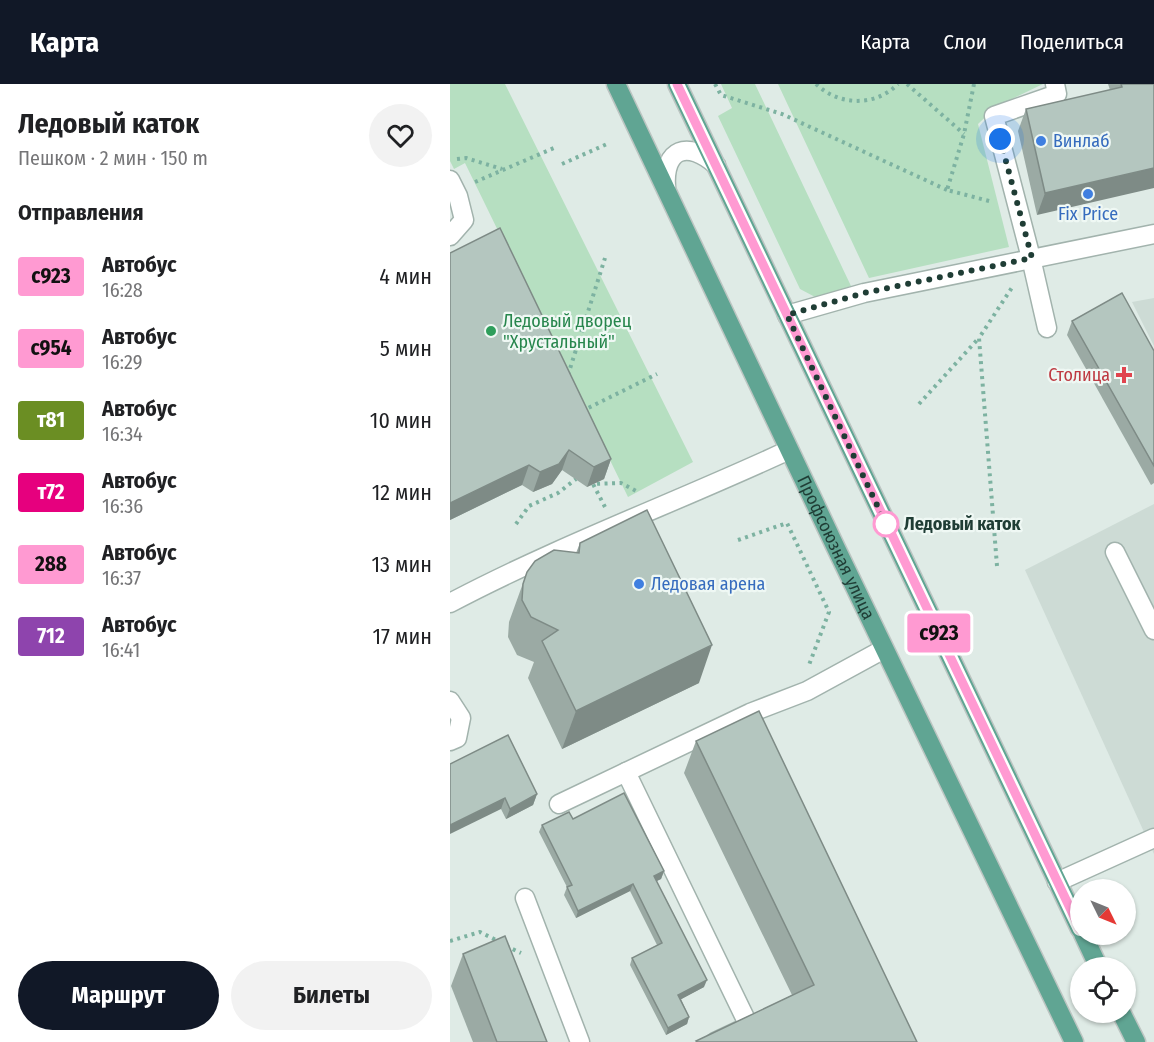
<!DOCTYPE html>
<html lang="ru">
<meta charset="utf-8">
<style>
:root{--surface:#fff;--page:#f2f2f2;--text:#202124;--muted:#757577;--accent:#111827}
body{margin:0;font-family:"Fira Sans Condensed",sans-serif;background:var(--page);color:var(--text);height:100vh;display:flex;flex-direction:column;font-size:22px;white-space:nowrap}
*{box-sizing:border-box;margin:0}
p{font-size:20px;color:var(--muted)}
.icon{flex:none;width:33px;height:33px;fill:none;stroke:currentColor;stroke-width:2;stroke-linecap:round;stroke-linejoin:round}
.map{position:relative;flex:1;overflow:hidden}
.panel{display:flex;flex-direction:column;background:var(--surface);width:450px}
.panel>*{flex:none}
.badge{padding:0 12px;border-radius:4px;font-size:21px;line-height:39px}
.needle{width:39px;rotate:133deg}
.buttons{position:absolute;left:620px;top:795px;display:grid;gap:12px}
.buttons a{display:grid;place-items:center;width:66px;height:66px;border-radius:50%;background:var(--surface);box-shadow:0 2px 4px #0004;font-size:30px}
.you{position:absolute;width:30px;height:30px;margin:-15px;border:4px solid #fff;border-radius:50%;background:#1a73e8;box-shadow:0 0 0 9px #1a73e833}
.map>.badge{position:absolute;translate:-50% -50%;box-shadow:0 0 0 3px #fff}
h2{padding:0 18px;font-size:22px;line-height:54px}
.round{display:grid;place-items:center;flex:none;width:63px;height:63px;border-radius:32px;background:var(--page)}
.headline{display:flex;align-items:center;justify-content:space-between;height:102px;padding:0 18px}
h1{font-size:28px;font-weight:700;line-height:45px}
.action{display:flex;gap:12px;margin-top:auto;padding:12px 18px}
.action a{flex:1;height:69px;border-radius:36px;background:var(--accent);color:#fff;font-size:24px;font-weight:700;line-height:69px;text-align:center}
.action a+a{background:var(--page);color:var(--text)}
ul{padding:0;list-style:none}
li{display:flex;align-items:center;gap:18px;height:72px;padding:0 18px}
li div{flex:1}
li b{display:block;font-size:22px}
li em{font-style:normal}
li .badge{min-width:66px;font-weight:700;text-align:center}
header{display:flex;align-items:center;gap:36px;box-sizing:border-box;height:84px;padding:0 30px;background:var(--accent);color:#fff}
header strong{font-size:28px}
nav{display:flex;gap:33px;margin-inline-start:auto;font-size:21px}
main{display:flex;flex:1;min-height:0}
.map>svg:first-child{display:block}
.built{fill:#cddbd5}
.green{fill:#b6dfc1}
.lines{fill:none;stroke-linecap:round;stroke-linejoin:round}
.minor-casing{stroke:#a2b3ad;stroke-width:21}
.major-casing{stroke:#bcc5c2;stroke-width:21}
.path{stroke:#7db2a1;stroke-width:4;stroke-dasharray:3 4.5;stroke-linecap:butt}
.minor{stroke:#fff;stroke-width:18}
.major{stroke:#60a593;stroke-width:18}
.wall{fill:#9baaa4}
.shaded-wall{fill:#7e8b86}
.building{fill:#b4c6bf;stroke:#7e8b86;stroke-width:1.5}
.line-casing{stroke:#fff;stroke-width:14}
.line{stroke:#ff9ad2;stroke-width:9}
.walk{stroke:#1f3d35;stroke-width:6;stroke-dasharray:0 10.8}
.shop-dot{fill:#3f7fe0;stroke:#eff8f4;stroke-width:2}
.leisure-dot{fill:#2e9e5b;stroke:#eff8f4;stroke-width:2}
.health-dot{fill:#e0444e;stroke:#eff8f4;stroke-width:2}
.stop-dot{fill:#fff;stroke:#ff9ad2;stroke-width:3}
.labels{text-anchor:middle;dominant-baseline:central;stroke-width:4.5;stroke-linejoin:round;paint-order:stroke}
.shop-label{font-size:18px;fill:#366cbe;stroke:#eff8f4;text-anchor:start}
.leisure-label{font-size:18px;fill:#27864d;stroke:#eff8f4;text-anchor:start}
.health-label{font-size:18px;fill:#be3a42;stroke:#eff8f4;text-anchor:end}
.stop-label{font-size:18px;font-weight:bold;fill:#1f3d35;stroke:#eff8f4;text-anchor:start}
.street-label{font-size:18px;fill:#1f3d35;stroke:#eff8f4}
</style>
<header>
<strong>Карта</strong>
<nav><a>Карта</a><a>Слои</a><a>Поделиться</a></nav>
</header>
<main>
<section class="panel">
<div class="headline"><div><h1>Ледовый каток</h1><p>Пешком · 2 мин · 150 m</p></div><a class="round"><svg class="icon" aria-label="heart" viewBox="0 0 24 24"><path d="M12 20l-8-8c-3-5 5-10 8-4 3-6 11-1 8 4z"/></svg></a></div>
<h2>Отправления</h2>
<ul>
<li><span class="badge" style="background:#ff9ad2;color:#111">с923</span><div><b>Автобус</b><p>16:28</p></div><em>4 мин</em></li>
<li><span class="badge" style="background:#ff9ad2;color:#111">с954</span><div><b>Автобус</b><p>16:29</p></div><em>5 мин</em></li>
<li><span class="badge" style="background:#6b8e23;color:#fff">т81</span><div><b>Автобус</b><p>16:34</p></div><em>10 мин</em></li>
<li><span class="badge" style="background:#e6007e;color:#fff">т72</span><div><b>Автобус</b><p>16:36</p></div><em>12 мин</em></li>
<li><span class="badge" style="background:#ff9ad2;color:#111">288</span><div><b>Автобус</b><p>16:37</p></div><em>13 мин</em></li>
<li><span class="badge" style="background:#8e44ad;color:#fff">712</span><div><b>Автобус</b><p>16:41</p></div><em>17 мин</em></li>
</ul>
<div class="action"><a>Маршрут</a><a>Билеты</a></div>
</section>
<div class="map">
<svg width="704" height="958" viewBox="0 0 704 958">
<rect width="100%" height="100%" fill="#dfebe6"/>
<g class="built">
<polygon points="704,214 704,262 682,218"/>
<polygon points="704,420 704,770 575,486"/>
</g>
<g class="green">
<polygon points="0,0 55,0 243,378 178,413 15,79 4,85 0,77"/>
<polygon points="271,0 305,0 401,202 367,214 350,205 268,32 282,24"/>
<polygon points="328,0 593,0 547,22 528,40 559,163 419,194"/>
</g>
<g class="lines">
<defs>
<g id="minor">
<polyline points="0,96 8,112 14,136 0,152"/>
<path d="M216,104C213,64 238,56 266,81"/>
<polyline points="337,231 414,209 704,150"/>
<polyline points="597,244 581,174 544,32 607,10 605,0"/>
<polyline points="665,468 704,546"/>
<path d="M0,519C110,461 227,418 339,366"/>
<polyline points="0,617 11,634 7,654 0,657"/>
<polyline points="176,688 299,942 265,958"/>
<polyline points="109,720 300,629 357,607 434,565"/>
<polyline points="607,798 704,754"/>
<polyline points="75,814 130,958"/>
</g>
<g id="major">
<path id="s1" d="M166,0L386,464L624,958"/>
<polyline points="227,0 630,845"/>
<polyline points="633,850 649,884"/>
<polyline points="671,928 686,958"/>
</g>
</defs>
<use href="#minor" class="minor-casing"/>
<use href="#major" class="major-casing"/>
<g class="path">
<polyline points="265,0 271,11 332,30 497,106"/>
<path d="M366,0C389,22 425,23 448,0"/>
<polyline points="457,0 514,50"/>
<polyline points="524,0 514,50 497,106 543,118"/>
<polyline points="7,75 16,74 52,85"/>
<polyline points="112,80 157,60"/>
<polyline points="25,98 104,64"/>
<polyline points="118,291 155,174"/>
<polyline points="469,320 528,255"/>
<polyline points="132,327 207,290"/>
<polyline points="155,423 143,400 171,399 188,408"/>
<polyline points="66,440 79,422 108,409 126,395"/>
<polyline points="288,456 337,439 379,528 359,581"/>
<polyline points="547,482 529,254 563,202"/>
<polyline points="0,857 30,848 50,858"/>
<polyline points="56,862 71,869"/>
</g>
<use href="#minor" class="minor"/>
<use href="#major" class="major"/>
</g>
<g class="wall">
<polygon points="658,0 704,0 587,131 568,47 576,25 660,6"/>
<polygon points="0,169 161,375 154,395 137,403 112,386 102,400 83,408 72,401 0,436"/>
<polygon points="622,237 704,267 704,399 701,401 617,251"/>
<polygon points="130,459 249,599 112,665 78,594 84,578 67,571 58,553 59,538 77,488 126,469"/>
<polygon points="246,657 467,958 246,958 246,957 342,911 234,689"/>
<polygon points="0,680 87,710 83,721 56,735 51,725"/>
<polygon points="123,735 214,787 211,795 206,797 254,903 231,915 239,933 237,940 216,951 180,881 182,874 207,861 180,807 126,834 114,811 117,803 89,748 92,741"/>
<polygon points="13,870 97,958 23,958 1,902"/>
</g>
<g class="shaded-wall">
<polygon points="704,84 704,104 587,131 595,109"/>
<polygon points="119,366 112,386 102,400 83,408 90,388"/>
<polygon points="161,375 154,395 137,403 144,383"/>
<polygon points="79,381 72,401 0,436 0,419"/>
<polygon points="262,561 249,599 112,665 126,627"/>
<polygon points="87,710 83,721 56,735 60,725"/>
<polygon points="55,714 51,725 0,750 0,741"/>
<polygon points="214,787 211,795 201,800 204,792"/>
<polygon points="183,800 180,807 126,834 128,827"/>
<polygon points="257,896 254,903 226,918 228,911"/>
<polygon points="239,933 237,940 216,951 218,944"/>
</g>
<g class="building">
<polygon points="671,0 704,0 704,84 595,109 576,25 672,3"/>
<polygon points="50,144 161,375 144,383 119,366 109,380 90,388 79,381 0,419 0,169"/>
<polygon points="672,209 704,267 704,382 622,237"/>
<polygon points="197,426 262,561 126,627 92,557 108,546 81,533 72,516 73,500 77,488 85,477 104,466 129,469 130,459"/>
<polygon points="309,627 467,958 247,958 246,957 364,901 246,657"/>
<polygon points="58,651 87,710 60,725 55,714 0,741 0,680"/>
<polygon points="174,709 214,787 204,792 257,896 228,911 239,933 218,944 182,874 212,859 183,800 128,827 117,803 122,801 92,741 119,728 123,735"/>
<polygon points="55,852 97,958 47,958 13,870"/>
</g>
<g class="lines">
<defs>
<polyline id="line" points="227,0 630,845"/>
</defs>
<use href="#line" class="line-casing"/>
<use href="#line" class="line"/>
<polyline class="walk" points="436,440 337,231 414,209 582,174 550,55"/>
</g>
<g class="shop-dot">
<circle cx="591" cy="57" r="6"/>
<circle cx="638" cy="110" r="6"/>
<circle cx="189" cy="500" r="6"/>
</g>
<circle class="leisure-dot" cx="41" cy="247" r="6"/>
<path class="health-dot" d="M671 282h6v6h6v6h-6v6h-6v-6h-6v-6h6z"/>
<circle class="stop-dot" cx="436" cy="440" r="12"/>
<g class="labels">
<g class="shop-label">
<text x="603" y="57">Винлаб</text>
<text x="638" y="130" text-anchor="middle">Fix Price</text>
<text x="201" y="500">Ледовая арена</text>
</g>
<g class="leisure-label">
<text x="53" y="237">Ледовый дворец<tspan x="53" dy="21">"Хрустальный"</tspan></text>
</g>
<g class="health-label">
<text x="660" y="291">Столица</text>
</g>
<g class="stop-label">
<text x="454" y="440">Ледовый каток</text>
</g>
<g class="street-label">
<text stroke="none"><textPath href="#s1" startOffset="513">Профсоюзная улица</textPath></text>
</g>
</g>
</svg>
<div class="buttons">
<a><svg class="needle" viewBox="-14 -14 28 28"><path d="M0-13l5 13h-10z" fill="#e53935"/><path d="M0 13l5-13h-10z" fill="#757577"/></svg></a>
<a><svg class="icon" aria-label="locate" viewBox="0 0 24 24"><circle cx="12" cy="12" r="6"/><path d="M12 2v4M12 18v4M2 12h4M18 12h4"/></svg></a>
</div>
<div class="you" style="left:550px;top:55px"></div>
<b class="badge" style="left:489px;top:549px;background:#ff9ad2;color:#111">с923</b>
</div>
</main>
